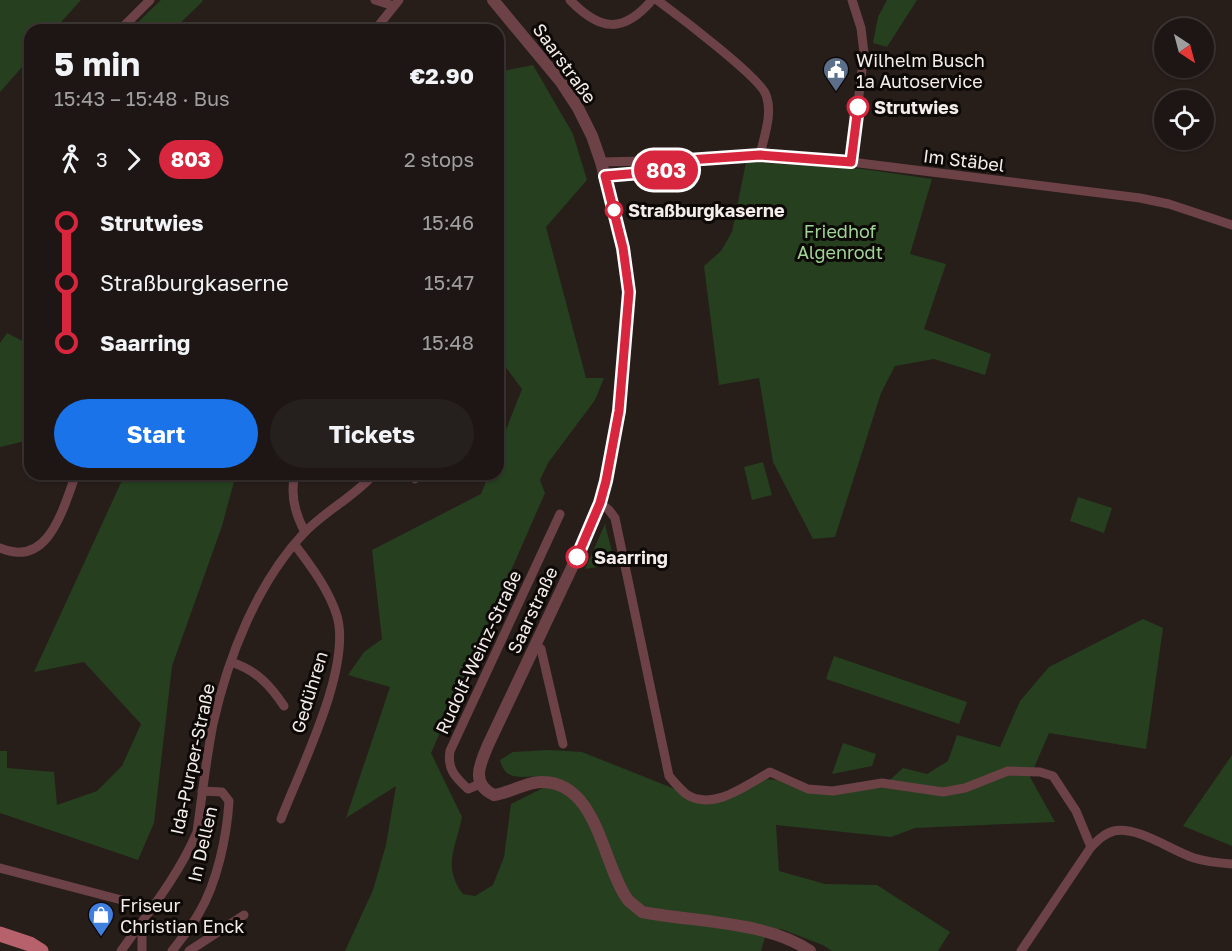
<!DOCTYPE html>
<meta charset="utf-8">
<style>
:root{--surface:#1d1614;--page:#251f1d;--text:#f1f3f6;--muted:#a09fa0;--line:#3b3534;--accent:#1a73e8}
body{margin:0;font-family:"Golos Text",sans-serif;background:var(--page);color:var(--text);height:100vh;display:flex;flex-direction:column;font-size:22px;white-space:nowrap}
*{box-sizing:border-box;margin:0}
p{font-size:20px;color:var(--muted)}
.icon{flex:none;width:33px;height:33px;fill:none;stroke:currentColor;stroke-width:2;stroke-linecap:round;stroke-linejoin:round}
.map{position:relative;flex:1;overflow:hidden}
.drawer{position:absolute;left:24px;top:24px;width:480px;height:456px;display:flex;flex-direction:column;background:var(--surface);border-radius:18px;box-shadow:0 2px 4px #0004,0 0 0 2px var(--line)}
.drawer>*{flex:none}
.badge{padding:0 12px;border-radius:20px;font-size:21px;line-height:39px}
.needle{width:39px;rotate:144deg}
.buttons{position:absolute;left:1154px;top:18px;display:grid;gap:12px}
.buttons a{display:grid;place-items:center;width:60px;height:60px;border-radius:50%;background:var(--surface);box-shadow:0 2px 4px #0004,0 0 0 2px var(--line);font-size:30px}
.map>.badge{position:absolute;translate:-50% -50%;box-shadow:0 0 0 3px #fff}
.legs{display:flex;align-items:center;gap:9px;height:66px;padding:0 30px;font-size:20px}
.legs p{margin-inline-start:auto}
.overview{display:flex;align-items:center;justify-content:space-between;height:102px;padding:0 30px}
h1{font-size:33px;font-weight:700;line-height:45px}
.button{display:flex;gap:12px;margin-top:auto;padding:12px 30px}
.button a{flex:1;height:69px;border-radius:36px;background:var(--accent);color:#fff;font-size:24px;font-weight:700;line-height:69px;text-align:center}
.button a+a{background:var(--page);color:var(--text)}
ul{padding:0 30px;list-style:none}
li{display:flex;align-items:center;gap:21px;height:60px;font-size:22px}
li i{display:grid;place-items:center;width:9px;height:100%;margin:0 8px;background:currentColor}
li i::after{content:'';width:15px;height:15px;margin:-8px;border:4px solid;border-radius:50%;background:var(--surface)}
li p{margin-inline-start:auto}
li:first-child i{background:linear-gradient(#0000 50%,currentColor 0)}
li:last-child i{background:linear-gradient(currentColor 50%,#0000 0)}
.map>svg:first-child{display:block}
.green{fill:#253f1f}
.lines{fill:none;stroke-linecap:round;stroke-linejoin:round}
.minor{stroke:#6c4247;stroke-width:9}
.tertiary{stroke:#6c4247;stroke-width:12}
.primary{stroke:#b7616d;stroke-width:15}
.line-1-casing{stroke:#fff;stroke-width:14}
.line-1{stroke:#d7263d;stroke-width:9}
.stop-1-dot{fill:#fff;stroke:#d7263d;stroke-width:3}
.labels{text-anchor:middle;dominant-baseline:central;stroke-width:6;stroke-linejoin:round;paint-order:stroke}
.poi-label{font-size:18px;fill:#f3ecea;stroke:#0d0907;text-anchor:start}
.street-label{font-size:18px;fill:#f3ecea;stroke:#0d0907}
.stop-label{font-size:18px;font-weight:bold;fill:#f3ecea;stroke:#0d0907;text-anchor:start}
.park-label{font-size:18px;fill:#a0d494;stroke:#0d0907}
</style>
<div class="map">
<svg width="1232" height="951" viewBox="0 0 1232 951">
<rect width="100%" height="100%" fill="#271e1a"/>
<g class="green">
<polygon points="0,0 81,0 54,30 30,30 30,58 0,92"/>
<polygon points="161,0 202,0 203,1 173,30 135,30 133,27"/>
<polygon points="887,0 917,0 887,47 873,43 878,17"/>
<path d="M533,65L573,134L587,180L546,227L586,378H604L595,400L548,463L540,480L545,493L431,753L462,817C456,848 442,866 463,894L475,896L493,885L504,857L511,804L541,789L549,779C531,771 507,788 500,760L513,752L549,750L582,752L685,793L699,804L721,801L762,779L780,780L808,792L881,788L903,768L927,774L948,761L957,735L1000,747L1020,701L1049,667L1143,619L1163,628L1146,749L1049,733L1030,777L1055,822L915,828L891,837L776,825L779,871L825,884L877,885L950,932L938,951H832L823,945L781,929L765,937L761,951H345L373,890L386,845L396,786L346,818L390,687L348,675L364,652L382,639L372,550L481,494L489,474H498V450L522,389L498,357V72Z"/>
<polygon points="746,162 863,169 932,179 910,254 946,264 924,329 991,354 985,375 934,359 895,366 881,393 835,537 813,539 773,462 759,378 719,385 704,266 721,251 732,232"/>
<polygon points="7,333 30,345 30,440 0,447 0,343"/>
<polygon points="763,462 772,495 752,500 744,467"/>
<polygon points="125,474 236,474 222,526 172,666 154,823 138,860 0,813 0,751 7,751 7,768 54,772 57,805 97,791 122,766 141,724 84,662 34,672"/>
<polygon points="1078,497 1112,508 1104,533 1070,521"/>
<polygon points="605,524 615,564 585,569"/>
<polygon points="834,656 967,702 959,724 826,679"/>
<polygon points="843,743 876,754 872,766 832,774"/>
<polygon points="1232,755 1232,846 1183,826"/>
</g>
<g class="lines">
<g class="minor">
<polyline points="375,0 394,6"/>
<path d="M570,0C600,31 623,34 652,0"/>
<path d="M657,0C676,14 761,78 766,95C773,114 764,136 760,155"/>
<polyline points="120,30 150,0"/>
<polyline points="375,30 399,0"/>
<polyline points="601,162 688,160 760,155 851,162 1140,198 1169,204 1232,225"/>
<polyline points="851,162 864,53 861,28 852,0"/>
<polyline points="605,176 664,171 686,161"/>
<path d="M295,474C290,494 295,514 305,532"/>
<polyline points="415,479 418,474"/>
<path d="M600,503L609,510L615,518L669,776C674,782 680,789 686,794C713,812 746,785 770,772L808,789L833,791L882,783L943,792L965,788L1008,771L1040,772L1053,776L1076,811L1091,847"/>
<path d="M0,548C49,569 63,508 76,474"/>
<polyline points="535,644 541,649 563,744"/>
<path d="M231,662C256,670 270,685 284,706"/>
<path d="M480,784L468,789C455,777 447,769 450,751L560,514"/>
<path d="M281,819C300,769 352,668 337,616C329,590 311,566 295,545"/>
<polyline points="0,868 152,908"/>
<polyline points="136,929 142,933 142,951"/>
<path d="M121,951C148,913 179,875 197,832C202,796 206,760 213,724C228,657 257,583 304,533C325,511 354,497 374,474"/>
<path d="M172,951C181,939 192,926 199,913C217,883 227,836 229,801L222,792L202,791"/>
<polyline points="189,951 244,915"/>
<path d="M1021,951L1091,847C1098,840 1105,833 1114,831C1138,826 1172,851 1194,858C1207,862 1219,863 1232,864"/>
</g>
<path class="tertiary" d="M493,0L561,82L578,108L592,136L601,162L623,248L629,292L619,411L606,481L600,503L583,544L488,745C480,764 470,784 494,795C511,793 527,781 543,782C598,783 602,864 628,900C632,904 638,908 642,912C693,922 767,921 810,951"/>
<polyline class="primary" points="0,934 30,944 41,951"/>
</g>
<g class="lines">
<defs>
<polyline id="line-1" points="577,557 600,503 606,481 619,411 629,292 623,248 605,176 664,171 688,160 760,155 851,162 858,107"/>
</defs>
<use href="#line-1" class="line-1-casing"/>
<use href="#line-1" class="line-1"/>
</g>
<defs>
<symbol id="civic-pin" viewBox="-11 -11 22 30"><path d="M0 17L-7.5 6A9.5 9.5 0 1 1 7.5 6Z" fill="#5c6f8a" stroke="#0d0907"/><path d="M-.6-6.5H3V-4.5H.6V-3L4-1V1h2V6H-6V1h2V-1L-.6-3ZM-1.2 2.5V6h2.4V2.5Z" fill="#fff"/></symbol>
<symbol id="shop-pin" viewBox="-11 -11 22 30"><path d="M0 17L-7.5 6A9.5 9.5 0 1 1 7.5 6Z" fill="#3f7fe0" stroke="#0d0907"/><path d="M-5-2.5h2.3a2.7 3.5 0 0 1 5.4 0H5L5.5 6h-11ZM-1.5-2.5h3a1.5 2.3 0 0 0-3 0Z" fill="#fff"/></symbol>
</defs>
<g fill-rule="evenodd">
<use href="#civic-pin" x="821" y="55" width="30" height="40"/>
<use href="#shop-pin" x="86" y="900" width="30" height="40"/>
</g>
<g class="stop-1-dot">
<circle cx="858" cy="107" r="10"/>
<circle cx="614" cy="210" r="8"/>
<circle cx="577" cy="557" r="10"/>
</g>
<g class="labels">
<g class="poi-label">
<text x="856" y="60">Wilhelm Busch<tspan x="856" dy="21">1a Autoservice</tspan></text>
<text x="120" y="905">Friseur<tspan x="120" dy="21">Christian Enck</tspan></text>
</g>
<g class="street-label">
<text transform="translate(565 63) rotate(54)">Saarstraße</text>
<text transform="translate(964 160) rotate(7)">Im Stäbel</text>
<text transform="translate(532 610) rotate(-65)">Saarstraße</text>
<text transform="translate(478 652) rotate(-65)">Rudolf-Weinz-Straße</text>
<text transform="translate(309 692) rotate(-73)">Gedühren</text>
<text transform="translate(192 759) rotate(-78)">Ida-Purper-Straße</text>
<text transform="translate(202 844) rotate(-77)">In Dellen</text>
</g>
<g class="stop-label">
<text x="874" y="107">Strutwies</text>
<text x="628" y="210">Straßburgkaserne</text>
<text x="594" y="557">Saarring</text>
</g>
<g class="park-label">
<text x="840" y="231">Friedhof<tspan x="840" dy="21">Algenrodt</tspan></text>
</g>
</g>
</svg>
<div class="buttons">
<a><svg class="needle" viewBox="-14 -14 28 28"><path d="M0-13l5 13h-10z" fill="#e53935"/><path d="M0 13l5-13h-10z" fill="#a09fa0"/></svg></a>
<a><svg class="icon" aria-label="locate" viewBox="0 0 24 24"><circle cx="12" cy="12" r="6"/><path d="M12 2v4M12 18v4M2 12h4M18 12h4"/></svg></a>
</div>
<b class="badge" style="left:666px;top:170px;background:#d7263d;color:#fff">803</b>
<section class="drawer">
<div class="overview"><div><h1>5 min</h1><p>15:43 – 15:48 · Bus</p></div><b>€2.90</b></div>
<div class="legs"><svg class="icon" aria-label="walk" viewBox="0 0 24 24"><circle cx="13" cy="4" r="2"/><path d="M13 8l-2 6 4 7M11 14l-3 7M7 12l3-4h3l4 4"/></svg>3<svg class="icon" aria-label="forward" viewBox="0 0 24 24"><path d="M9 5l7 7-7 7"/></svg><b class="badge" style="background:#d7263d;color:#fff">803</b><p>2 stops</p></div>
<ul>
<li><i style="color:#d7263d"></i><b>Strutwies</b><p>15:46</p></li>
<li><i style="color:#d7263d"></i><span>Straßburgkaserne</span><p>15:47</p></li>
<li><i style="color:#d7263d"></i><b>Saarring</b><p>15:48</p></li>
</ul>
<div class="button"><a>Start</a><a>Tickets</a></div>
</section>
</div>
